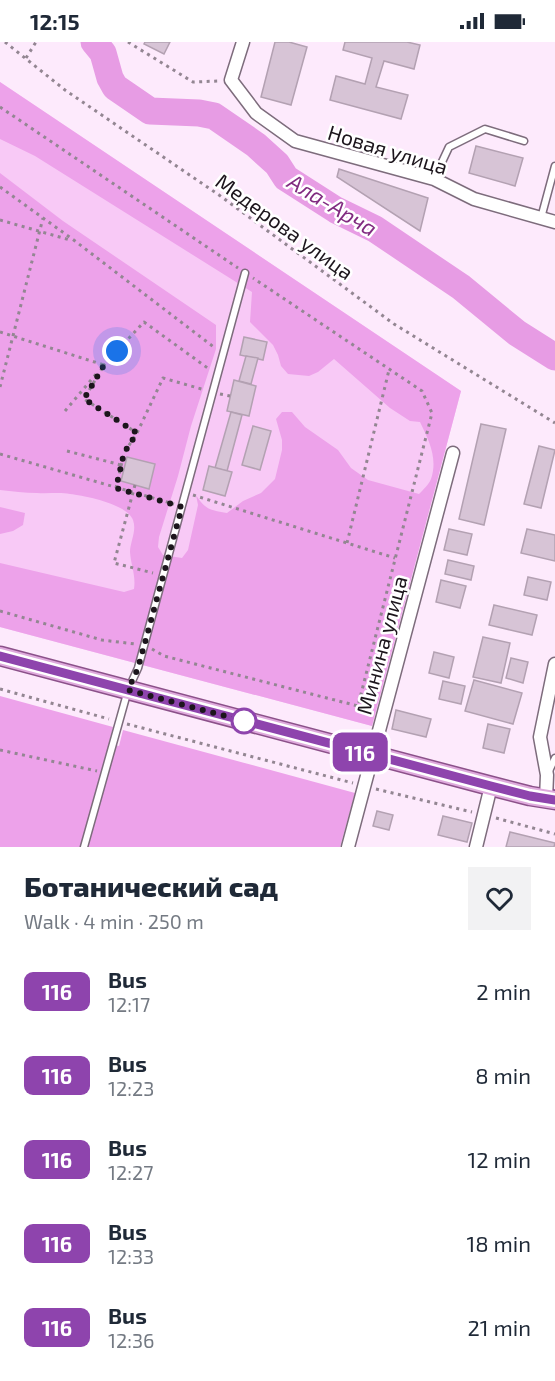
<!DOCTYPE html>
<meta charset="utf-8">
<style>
:root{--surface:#fff;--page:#f2f2f3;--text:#1f2937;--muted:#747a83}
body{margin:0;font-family:"Exo 2",sans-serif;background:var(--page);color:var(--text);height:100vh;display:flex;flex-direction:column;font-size:22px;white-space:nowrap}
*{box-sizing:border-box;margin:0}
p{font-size:20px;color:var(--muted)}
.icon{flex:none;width:33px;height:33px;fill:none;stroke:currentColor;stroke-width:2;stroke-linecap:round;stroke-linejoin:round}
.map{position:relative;height:805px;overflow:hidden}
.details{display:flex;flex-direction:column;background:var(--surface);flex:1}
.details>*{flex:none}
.badge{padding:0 12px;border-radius:9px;font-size:21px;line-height:39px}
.you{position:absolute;width:30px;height:30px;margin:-15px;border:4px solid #fff;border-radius:50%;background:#1a73e8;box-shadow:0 0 0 9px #1a73e833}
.map>.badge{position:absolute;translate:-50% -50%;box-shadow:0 0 0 3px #fff}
.round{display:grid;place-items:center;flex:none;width:63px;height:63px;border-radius:0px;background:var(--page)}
.head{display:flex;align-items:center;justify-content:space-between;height:102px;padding:0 24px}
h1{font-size:28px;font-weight:800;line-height:45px}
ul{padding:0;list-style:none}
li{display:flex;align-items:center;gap:18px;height:84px;padding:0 24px}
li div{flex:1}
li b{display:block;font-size:22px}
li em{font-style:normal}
li .badge{min-width:66px;font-weight:700;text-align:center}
.status{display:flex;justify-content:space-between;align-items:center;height:42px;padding:0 30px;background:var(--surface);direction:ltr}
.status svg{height:16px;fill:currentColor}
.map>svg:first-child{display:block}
.green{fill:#f8c9f6}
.forest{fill:#eda2ea}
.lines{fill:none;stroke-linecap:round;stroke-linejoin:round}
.river{stroke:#e79ce4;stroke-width:27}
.building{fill:#d7c4d6;stroke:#b3a1b2;stroke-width:1.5}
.service-casing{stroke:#7d6c7c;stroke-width:9}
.minor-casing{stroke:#7d6c7c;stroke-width:15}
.primary-casing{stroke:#8c518a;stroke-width:21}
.path{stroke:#938692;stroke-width:3;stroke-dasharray:3 4.5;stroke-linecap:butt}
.service{stroke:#fff;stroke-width:6}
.minor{stroke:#fff;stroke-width:12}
.primary{stroke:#dfaadd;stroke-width:18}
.line-casing{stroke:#fff;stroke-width:14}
.line{stroke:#8e44ad;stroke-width:9}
.walk{stroke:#1c151c;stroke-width:6;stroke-dasharray:0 10.8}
.stop-dot{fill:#fff;stroke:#8e44ad;stroke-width:3}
.labels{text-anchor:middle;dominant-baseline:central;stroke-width:5;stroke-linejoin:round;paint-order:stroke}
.street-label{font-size:21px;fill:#1c151c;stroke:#fff}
.water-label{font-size:22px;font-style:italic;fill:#812b80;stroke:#fff}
</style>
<div class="status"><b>12:15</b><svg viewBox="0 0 49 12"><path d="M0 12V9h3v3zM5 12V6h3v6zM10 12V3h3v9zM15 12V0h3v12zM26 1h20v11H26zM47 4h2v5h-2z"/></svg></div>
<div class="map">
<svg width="555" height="805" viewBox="0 0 555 805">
<rect width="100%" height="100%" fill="#fdeafc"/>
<polygon class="green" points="0,40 461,349 372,684 0,585"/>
<g class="forest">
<path d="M0,40L461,349L372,684L0,585V521L124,550L134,547C136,533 131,524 130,510C130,500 137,489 133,478C127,462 86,454 70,452C60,450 48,452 37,451C25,451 12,449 0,448V131L63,179L216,283V307L191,384L178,434L159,495L158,505L163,513L182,516L188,508L198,463L196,453C205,468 211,468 227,471L243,459L261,451L275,437L282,408V398L276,377L282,370H292L305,385L338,408L351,426L368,438L419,452C423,448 429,442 431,437C438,416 429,399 420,380L410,379L390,366L334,317L318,330L309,334L288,332L281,324L278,313L273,303L250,280L252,250L35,114L0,97Z"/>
<polygon points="0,465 25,471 23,483 13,489 0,492"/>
<polygon points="0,654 113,685 109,701 119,704 123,688 355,751 340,805 0,805"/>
</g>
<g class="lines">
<polyline class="river" points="94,0 103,11 110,36 115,45 150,69 199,71 214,74 256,103 277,122 286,136 336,168 375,187 461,245 517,291 555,315"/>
</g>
<g class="building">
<polygon points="145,0 170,0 164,12 144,2"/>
<polygon points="275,0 289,0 307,5 291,63 261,55"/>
<polygon points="345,0 407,0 420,3 414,27 384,19 376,45 408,53 401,77 330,58 336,34 365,42 372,16 343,8"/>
<polygon points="476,104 523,116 515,144 469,131"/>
<polygon points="339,127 428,156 420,189 337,135"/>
<polygon points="244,295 267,300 263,318 240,313"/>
<polygon points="246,314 258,316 251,342 239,339"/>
<polygon points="234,338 256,344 249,374 227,369"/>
<polygon points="231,370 242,373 227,429 215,426"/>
<polygon points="481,382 506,387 484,483 459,477"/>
<polygon points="253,384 271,389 260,428 242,423"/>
<polygon points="539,404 555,408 541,466 524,462"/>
<polygon points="127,415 155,422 149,447 121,439"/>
<polygon points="209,424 232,430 225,454 203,448"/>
<polygon points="449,487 472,492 467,513 444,508"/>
<polygon points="527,487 555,493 555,519 521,511"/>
<polygon points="448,518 474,524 471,538 445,532"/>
<polygon points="528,535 551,540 547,558 524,553"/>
<polygon points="441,538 466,544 460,566 436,560"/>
<polygon points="494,563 537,573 532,593 489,583"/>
<polygon points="483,595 510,601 501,641 473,635"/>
<polygon points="434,610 454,615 449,636 429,631"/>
<polygon points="511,616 528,620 523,641 506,636"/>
<polygon points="474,638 522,651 513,682 465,669"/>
<polygon points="443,639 465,644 461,662 439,657"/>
<polygon points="396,668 431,677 426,695 392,687"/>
<polygon points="488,682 510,687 504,711 483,706"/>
<polygon points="377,769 393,773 389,788 373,784"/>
<polygon points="443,774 472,781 467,800 438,793"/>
<polygon points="510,790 555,801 554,805 506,805"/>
</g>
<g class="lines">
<defs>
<g id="service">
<polyline points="434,137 449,105 485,87 524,99"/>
<polyline points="541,176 555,124"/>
<polyline points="549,729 555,716"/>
<polyline points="84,805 128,648 138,626 245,231"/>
</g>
<g id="minor">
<polyline points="243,0 231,38 256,71 295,99 434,137 474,157 555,180"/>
<polyline points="546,757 547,733 540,695 555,622"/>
<polyline points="348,805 453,411"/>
<polyline points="476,805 491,744"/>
</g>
<polyline id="primary" points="0,614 491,744 530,754 555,758"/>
</defs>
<use href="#service" class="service-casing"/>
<use href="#minor" class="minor-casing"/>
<use href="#primary" class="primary-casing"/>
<g class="path">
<polyline points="5,0 65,48 219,153 394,282 555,381"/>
<polyline points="128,0 193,40 218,39"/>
<polyline points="26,16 36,0"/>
<polyline points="0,65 238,226"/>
<polyline points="0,145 75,199 215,306"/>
<polyline points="0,178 70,198"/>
<polyline points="0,290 104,323 84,357 137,391"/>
<polyline points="103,324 144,280 209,327"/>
<polyline points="0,345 43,176"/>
<polyline points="220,352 230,354"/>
<polyline points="65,369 97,331"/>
<polyline points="67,409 121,423"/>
<polyline points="0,412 174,462"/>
<polyline points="135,443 114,521 153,531"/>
<polyline points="116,446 124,411 137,391 163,336 205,348"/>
<polyline points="193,453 395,516"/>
<polyline points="347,501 389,328"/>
<polyline points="0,569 102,598 135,602"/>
<polyline points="152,607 164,614 358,664 432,371 422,349 253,236"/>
<polyline points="0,647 109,677"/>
<polyline points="127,682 353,741"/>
<polyline points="0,708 97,729"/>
<polyline points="376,747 472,770"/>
<polyline points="496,776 555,792"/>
</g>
<use href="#service" class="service"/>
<use href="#minor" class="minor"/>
<use href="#primary" class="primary"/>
</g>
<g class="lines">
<defs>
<polyline id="line" points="0,614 491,744 530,754 555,758"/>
</defs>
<use href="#line" class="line-casing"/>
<use href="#line" class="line"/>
<polyline class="walk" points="117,309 104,323 84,357 137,391 124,411 116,446 182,465 138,626 128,648 244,679"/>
</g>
<circle class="stop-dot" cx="244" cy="679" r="12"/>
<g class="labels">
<g class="street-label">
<text transform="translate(388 107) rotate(17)">Новая улица</text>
<text transform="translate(285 184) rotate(36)">Медерова улица</text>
<text transform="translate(381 603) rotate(-75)">Минина улица</text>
</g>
<g class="water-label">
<text transform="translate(333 162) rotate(31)">Ала-Арча</text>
</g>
</g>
</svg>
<div class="you" style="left:117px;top:309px"></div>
<b class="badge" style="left:360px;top:710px;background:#8e44ad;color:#fff">116</b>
</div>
<section class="details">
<div class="head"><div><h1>Ботанический сад</h1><p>Walk · 4 min · 250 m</p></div><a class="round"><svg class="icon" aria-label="heart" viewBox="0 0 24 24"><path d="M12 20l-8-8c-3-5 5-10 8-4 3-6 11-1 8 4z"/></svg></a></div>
<ul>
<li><span class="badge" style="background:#8e44ad;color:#fff">116</span><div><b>Bus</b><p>12:17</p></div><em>2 min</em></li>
<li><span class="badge" style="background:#8e44ad;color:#fff">116</span><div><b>Bus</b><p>12:23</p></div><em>8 min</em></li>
<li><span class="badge" style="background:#8e44ad;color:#fff">116</span><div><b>Bus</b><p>12:27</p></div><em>12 min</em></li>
<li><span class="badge" style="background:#8e44ad;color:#fff">116</span><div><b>Bus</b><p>12:33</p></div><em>18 min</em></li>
<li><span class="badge" style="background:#8e44ad;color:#fff">116</span><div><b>Bus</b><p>12:36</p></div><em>21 min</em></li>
</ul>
</section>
